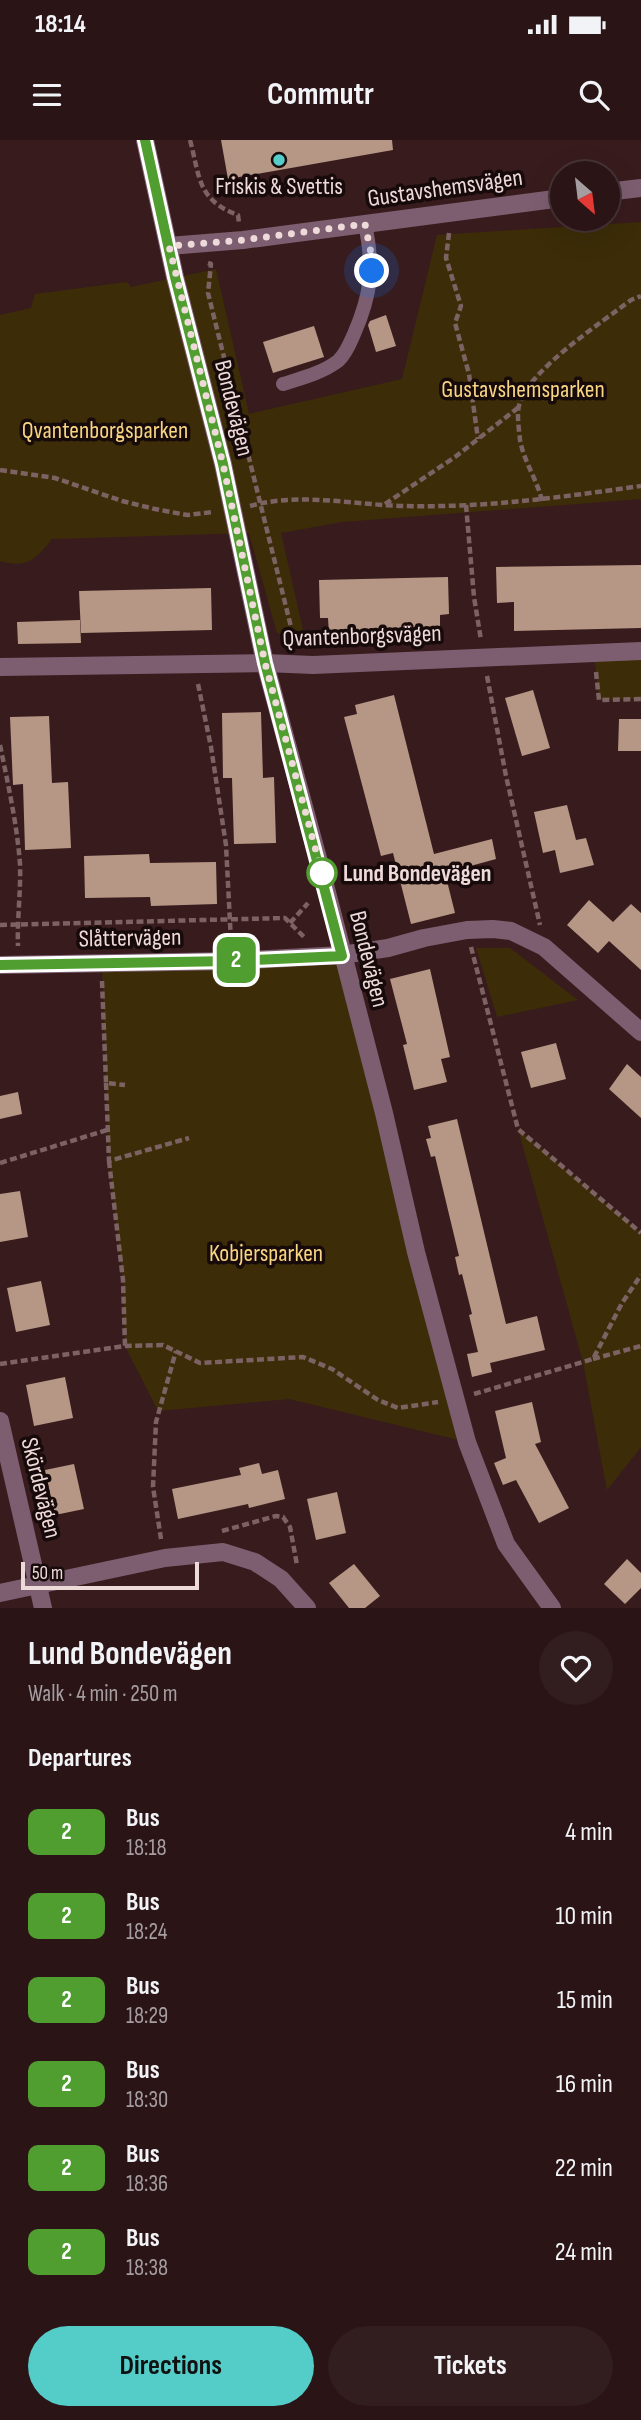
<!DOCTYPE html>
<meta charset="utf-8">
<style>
:root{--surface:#2a1416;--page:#321d1f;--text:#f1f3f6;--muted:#a59ea1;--line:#463335;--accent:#54cdc8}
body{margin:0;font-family:"Sofia Sans Condensed",sans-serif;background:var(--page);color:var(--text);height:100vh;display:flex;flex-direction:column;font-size:26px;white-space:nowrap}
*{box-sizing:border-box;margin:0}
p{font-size:23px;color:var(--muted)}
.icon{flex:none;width:38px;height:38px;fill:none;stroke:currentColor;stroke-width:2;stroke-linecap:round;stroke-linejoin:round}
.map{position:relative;height:1468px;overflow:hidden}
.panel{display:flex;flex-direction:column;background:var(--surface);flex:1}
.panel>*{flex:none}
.badge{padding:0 14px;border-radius:10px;font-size:24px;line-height:46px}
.needle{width:46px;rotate:152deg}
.buttons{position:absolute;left:550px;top:21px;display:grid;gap:14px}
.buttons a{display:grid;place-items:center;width:70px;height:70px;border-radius:50%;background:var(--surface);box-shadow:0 7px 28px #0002,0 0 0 2px var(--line);font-size:35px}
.scale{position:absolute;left:21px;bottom:18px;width:178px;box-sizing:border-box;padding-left:7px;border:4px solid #efdada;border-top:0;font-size:19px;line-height:24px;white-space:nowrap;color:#efdada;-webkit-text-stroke:5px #170a0a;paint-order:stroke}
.you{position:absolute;width:35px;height:35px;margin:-18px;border:5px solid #fff;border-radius:50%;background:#1a73e8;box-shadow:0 0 0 10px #1a73e833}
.map>.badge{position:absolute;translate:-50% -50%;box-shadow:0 0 0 4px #fff}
h2{padding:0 28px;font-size:26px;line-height:63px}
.round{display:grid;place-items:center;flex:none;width:74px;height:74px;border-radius:37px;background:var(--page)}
.head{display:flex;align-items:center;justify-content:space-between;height:119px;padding:0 28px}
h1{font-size:33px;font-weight:700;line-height:52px}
.primary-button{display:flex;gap:14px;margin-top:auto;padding:14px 28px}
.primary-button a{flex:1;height:80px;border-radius:42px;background:var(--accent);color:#111;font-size:28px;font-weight:700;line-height:80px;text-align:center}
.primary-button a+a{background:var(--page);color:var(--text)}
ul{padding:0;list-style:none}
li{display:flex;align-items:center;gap:21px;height:84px;padding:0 28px}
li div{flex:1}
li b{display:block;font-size:26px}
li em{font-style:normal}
li .badge{min-width:77px;font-weight:700;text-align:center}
.status{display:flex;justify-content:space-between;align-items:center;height:49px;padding:0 35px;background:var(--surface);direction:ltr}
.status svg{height:19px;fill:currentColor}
header{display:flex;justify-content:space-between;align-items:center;height:91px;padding:0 28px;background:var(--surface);font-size:32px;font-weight:700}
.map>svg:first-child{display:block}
.green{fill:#3c2d08}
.building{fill:#b69785}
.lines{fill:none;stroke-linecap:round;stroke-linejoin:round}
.path{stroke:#7c6263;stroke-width:4.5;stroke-dasharray:7 3.5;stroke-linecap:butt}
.lane{stroke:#7c5e70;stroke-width:14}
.street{stroke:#7c5e70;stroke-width:18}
.line-casing{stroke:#fff;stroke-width:16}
.line{stroke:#509e2f;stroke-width:10}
.walk{stroke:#efdada;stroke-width:7;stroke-dasharray:0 12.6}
.poi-dot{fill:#54cdc8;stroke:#170a0a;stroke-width:2.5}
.stop-dot{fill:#fff;stroke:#509e2f;stroke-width:3.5}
.labels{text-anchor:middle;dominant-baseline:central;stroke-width:7;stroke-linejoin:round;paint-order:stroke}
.poi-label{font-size:24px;fill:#efdada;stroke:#170a0a}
.street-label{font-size:24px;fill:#efdada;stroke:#170a0a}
.park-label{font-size:24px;fill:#f8d583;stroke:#170a0a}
.stop-label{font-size:24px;font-weight:bold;fill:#efdada;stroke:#170a0a;text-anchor:start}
</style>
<div class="status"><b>18:14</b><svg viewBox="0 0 49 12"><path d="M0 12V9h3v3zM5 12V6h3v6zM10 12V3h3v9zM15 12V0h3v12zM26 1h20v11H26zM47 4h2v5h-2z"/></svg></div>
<header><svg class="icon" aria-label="menu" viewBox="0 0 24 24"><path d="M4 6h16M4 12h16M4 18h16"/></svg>Commutr<svg class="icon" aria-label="search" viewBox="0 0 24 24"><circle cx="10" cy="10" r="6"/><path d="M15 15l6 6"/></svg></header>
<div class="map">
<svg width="641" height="1468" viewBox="0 0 641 1468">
<rect width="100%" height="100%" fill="#381b1d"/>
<g class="green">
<path d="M641,82V359L342,382L281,393L305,499L277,493L249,393L52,399C36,419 27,429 0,421V175L31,168L35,154L127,142L131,147L216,129L249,274L402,239L437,95Z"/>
<polygon points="641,511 641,559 599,560 594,513"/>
<polygon points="476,808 510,808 578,860 497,877"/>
<polygon points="342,815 467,1302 289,1259 158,1271 125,1206 123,1140 109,1021 102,823"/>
<polygon points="518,989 641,1093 641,1307 607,1350 583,1222"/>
</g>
<g class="building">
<polygon points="221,0 392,0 393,10 228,39"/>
<polygon points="386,175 396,206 376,212 368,185 370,181"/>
<polygon points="314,186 324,217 273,233 263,202"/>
<polygon points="641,425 641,488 514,491 514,462 497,463 496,427"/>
<polygon points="448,437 449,474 440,475 440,491 329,494 328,478 320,478 319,440"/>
<polygon points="211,448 212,490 81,493 79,451"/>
<polygon points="80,480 81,503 18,504 17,482"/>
<polygon points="533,550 550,608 522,616 505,558"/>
<polygon points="394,555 434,714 492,699 496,719 445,733 455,773 411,784 393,713 381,716 344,577 357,574 355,565"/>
<polygon points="261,572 263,638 274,637 276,703 234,704 232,638 223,638 222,573"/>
<polygon points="49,576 52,643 68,642 71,708 25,710 23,644 13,645 10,577"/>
<polygon points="619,579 641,579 641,611 618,611"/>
<polygon points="567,665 576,700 586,698 594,725 560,733 555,710 543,713 534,672"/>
<polygon points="149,714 150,723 216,722 217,764 151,766 150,757 85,758 84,716"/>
<polygon points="589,760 613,782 631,764 641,773 641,830 609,801 598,813 567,785"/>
<polygon points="430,829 450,917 441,919 447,942 414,950 403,905 407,904 390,839"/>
<polygon points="556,903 566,939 531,948 521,912"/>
<polygon points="627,924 641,937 641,978 609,949"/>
<polygon points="18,952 22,974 0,979 0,956"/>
<polygon points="457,979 506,1184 537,1176 545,1210 490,1223 492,1232 472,1237 467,1214 478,1212 469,1175 472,1174 462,1134 459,1135 455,1117 459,1116 435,1016 431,1017 426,999 431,998 428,986"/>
<polygon points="20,1051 28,1097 0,1102 0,1054"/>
<polygon points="41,1141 50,1185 16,1192 7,1148"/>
<polygon points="65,1237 73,1278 34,1286 26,1245"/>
<polygon points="532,1262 541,1302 535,1304 569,1368 539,1383 516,1340 503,1345 494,1323 506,1318 495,1271"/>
<polygon points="259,1323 262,1334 278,1330 285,1359 249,1368 248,1364 178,1379 172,1349 241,1335 239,1328"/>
<polygon points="74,1324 84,1369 55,1375 45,1330"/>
<polygon points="337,1352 346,1393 316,1400 307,1359"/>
<polygon points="627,1419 641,1433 641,1448 625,1464 604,1444"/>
<polygon points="354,1424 380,1456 365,1468 349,1468 329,1443"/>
</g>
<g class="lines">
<g class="path">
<path d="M190,0C200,37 197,60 238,75L239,83"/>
<polyline points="449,93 446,118 461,166 455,183 469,234 478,299"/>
<polyline points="208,123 211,124 208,153 296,507"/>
<polyline points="0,330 55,338 122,361 155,369 187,375 214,372"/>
<path d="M542,361C537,339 524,322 520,300C519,288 516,273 520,262C531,229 602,182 631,160L641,156"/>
<polyline points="385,364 455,317 519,267"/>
<polyline points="466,365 474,457 481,500"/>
<path d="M250,366C300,352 354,365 405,366C485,368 562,357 641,346"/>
<polyline points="596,532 599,560 641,559"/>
<polyline points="487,536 506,636 540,785"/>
<polyline points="198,544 211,607 226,705 231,802"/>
<path d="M0,605C8,644 17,684 20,724C21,751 17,779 18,806"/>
<polyline points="290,783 308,763"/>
<polyline points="0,785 285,778 304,797"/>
<polyline points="471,807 518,989 641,1093"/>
<polyline points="102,841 106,943 125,945"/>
<polyline points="106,943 109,1021 189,998"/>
<polyline points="109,1021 123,1140 125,1206"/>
<polyline points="0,1023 107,990"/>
<polyline points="593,1219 641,1206"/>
<polyline points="0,1224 125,1206 163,1205 200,1223 303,1217 332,1229 378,1260 398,1268 438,1262"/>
<polyline points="474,1254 593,1219 622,1163 641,1135"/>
<polyline points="222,1391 276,1376 283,1377 290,1387 297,1425"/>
<polyline points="161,1399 153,1347 156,1282 176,1211"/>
</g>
<path class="lane" d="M283,244C302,238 322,233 338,221C346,214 350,203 354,194C372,153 374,127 365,84"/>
<g class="street">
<polyline points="145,0 175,137 223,324 265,523 322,733 384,973 416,1112 467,1302 506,1404 552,1468"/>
<polyline points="607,52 641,48"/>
<polyline points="169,106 243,100 562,58"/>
<polyline points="0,527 265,523 313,525 641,511"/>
<polyline points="0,825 232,821 342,815 388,808 424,798 467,790 493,789 511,791 544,807 641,892"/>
<polyline points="0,1281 43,1468"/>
<polyline points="0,1453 165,1418 223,1412 255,1422 281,1439 307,1468"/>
</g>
</g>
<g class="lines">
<defs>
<polyline id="line" points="0,825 232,821 342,816 265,523 223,324 175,137 145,0"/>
</defs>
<use href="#line" class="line-casing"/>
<use href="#line" class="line"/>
<polyline class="walk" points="322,733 265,523 223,324 169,106 243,100 365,84 371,113 372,131"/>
</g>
<circle class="poi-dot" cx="279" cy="20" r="7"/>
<circle class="stop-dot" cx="322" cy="733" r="14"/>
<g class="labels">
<g class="poi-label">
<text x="279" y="46">Friskis &amp; Svettis</text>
</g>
<g class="street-label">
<text transform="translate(445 48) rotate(-8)">Gustavshemsvägen</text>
<text transform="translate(234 268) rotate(76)">Bondevägen</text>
<text transform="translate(362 496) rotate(-2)">Qvantenborgsvägen</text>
<text transform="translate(130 798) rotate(-1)">Slåttervägen</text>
<text transform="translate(369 819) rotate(76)">Bondevägen</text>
<text transform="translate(41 1348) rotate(76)">Skördevägen</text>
</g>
<g class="park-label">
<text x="523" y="249">Gustavshemsparken</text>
<text x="105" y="290">Qvantenborgsparken</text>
<text x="266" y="1113">Kobjersparken</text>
</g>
<g class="stop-label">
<text x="343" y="733">Lund Bondevägen</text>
</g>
</g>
</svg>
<div class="buttons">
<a><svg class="needle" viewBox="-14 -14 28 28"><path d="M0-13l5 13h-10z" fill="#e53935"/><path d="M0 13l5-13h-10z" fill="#a59ea1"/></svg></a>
</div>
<div class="scale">50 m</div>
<div class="you" style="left:372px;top:131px"></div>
<b class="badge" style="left:236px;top:820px;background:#509e2f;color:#fff">2</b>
</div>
<section class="panel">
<div class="head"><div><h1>Lund Bondevägen</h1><p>Walk · 4 min · 250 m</p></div><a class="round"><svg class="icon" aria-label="heart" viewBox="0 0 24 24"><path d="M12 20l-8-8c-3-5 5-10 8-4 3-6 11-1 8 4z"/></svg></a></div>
<h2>Departures</h2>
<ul>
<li><span class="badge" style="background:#509e2f;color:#fff">2</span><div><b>Bus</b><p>18:18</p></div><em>4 min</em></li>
<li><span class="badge" style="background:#509e2f;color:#fff">2</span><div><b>Bus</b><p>18:24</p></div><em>10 min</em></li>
<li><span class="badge" style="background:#509e2f;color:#fff">2</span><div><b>Bus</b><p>18:29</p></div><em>15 min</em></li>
<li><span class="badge" style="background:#509e2f;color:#fff">2</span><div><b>Bus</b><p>18:30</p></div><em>16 min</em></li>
<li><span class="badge" style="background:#509e2f;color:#fff">2</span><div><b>Bus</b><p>18:36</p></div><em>22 min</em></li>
<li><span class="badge" style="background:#509e2f;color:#fff">2</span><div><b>Bus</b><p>18:38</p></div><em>24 min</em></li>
</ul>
<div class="primary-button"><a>Directions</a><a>Tickets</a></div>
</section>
